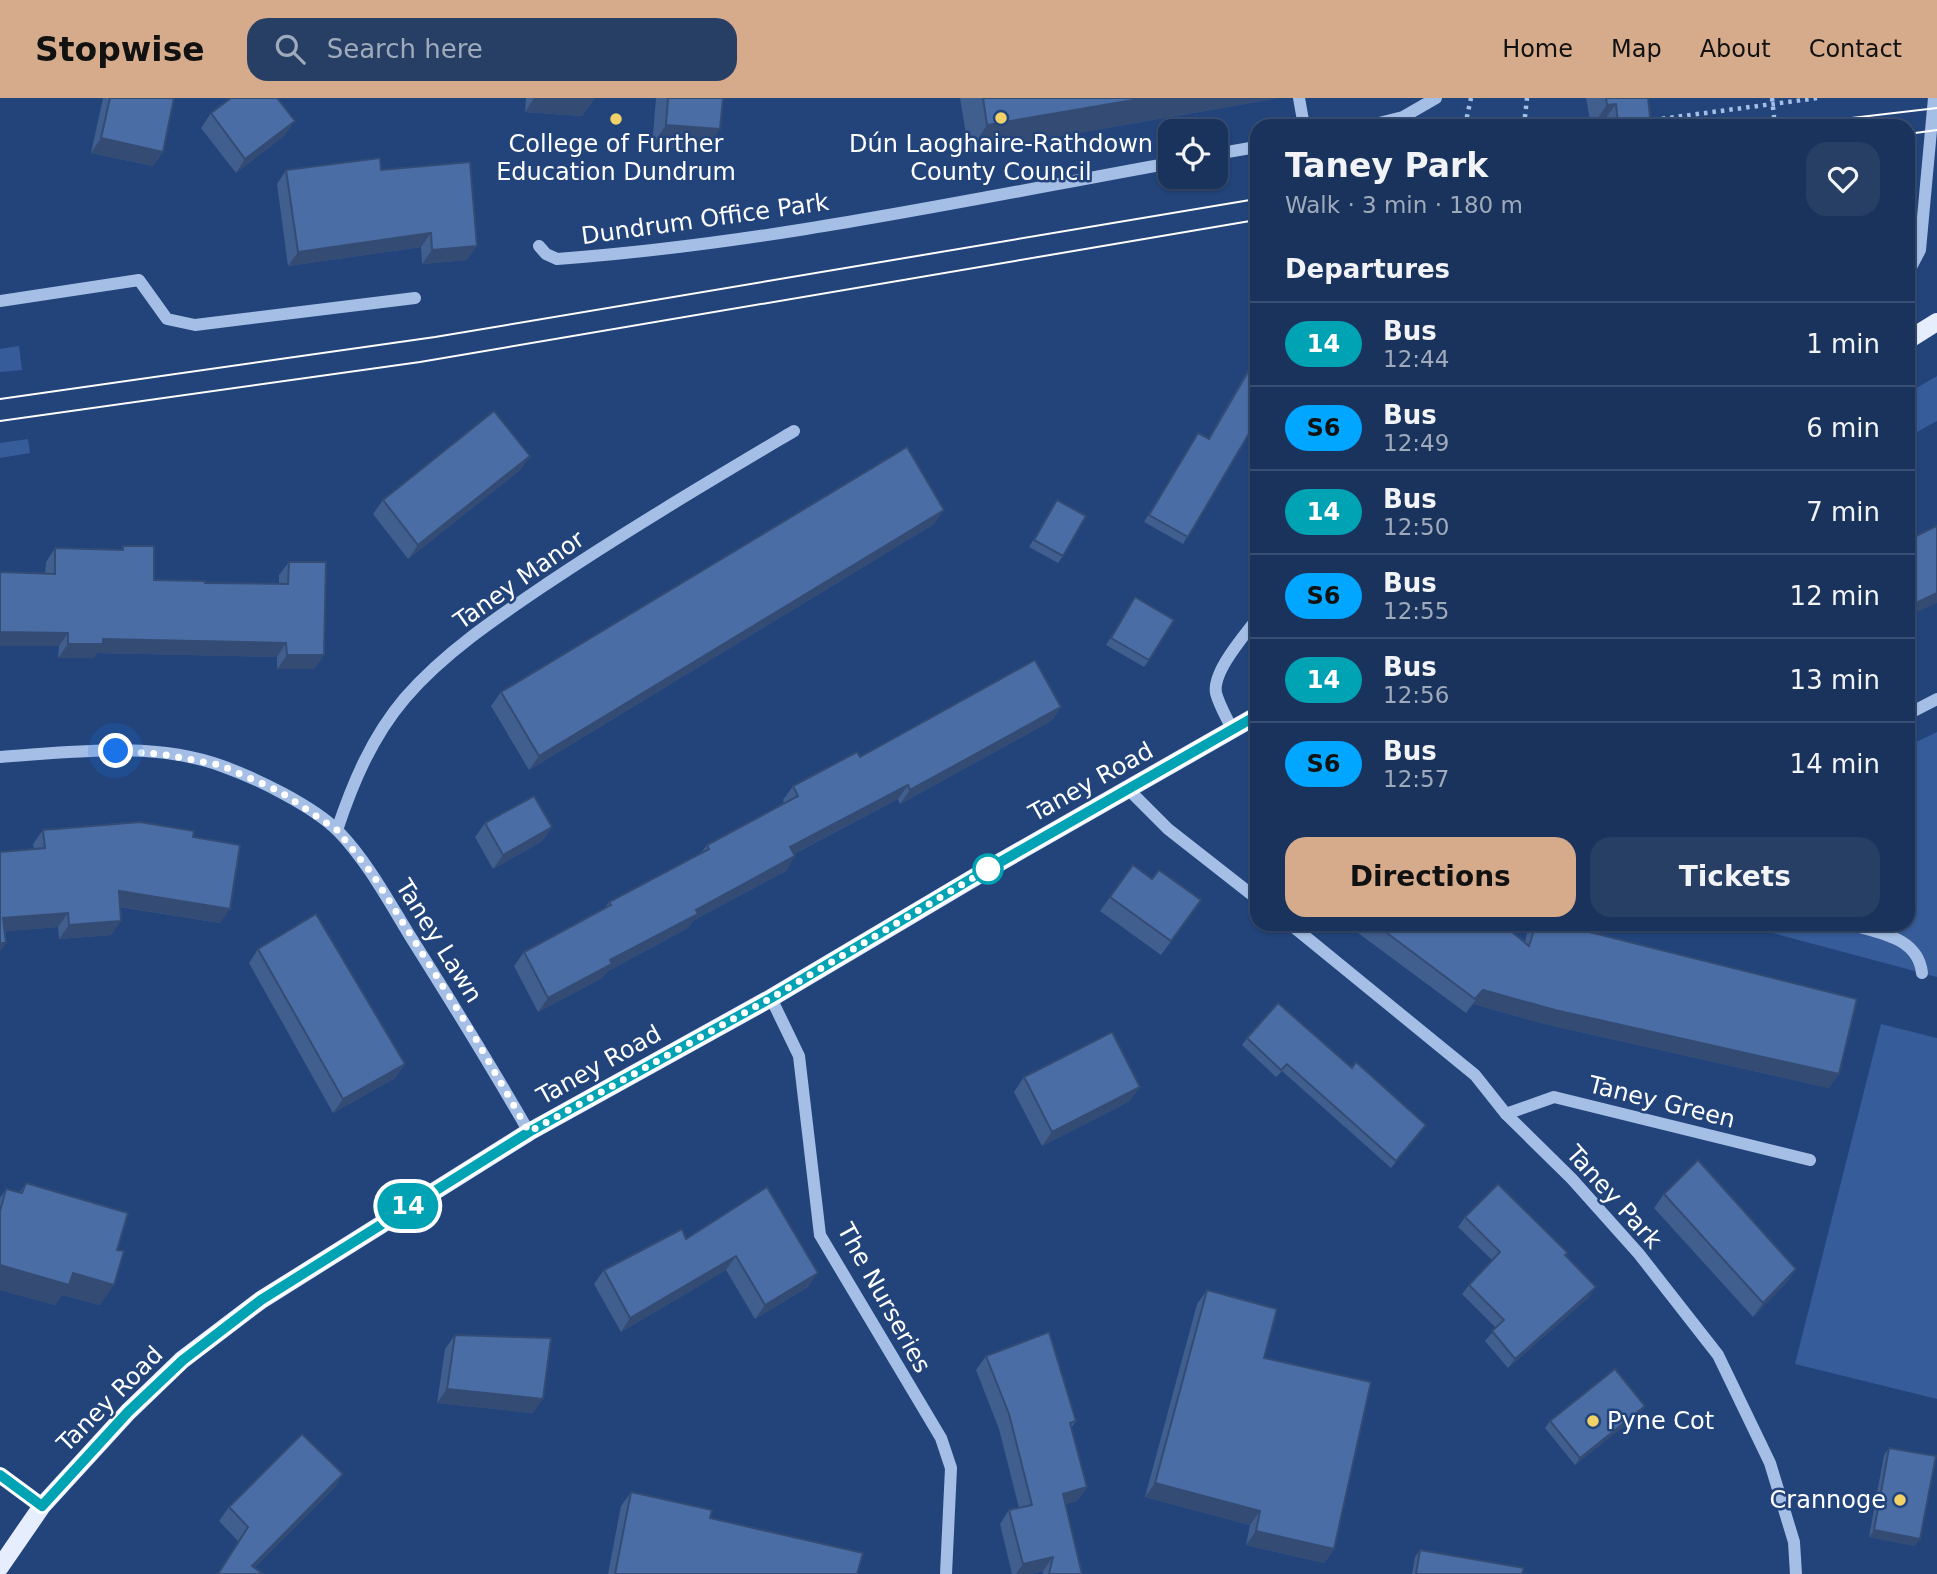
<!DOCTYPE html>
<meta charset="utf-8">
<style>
:root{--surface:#1a335c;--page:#273f65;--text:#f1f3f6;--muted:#9faabb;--line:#384e72;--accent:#d6ab8b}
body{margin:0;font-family:"DejaVu Sans",sans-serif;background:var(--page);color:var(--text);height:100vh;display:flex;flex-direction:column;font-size:26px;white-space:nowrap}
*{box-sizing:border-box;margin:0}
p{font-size:23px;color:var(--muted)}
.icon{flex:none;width:38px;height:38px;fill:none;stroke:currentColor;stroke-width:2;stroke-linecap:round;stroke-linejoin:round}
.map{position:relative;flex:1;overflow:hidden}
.details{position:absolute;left:1250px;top:21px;width:665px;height:812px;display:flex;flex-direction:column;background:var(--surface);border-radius:21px;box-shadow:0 2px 5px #0004,0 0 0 2px var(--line)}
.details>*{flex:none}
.badge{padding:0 14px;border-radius:23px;font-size:24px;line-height:46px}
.tools{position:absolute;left:1158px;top:21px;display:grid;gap:14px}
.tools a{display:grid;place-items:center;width:70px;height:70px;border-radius:14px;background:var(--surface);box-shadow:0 2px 5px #0004,0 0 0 2px var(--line);font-size:35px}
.you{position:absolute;width:35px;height:35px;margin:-18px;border:5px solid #fff;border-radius:50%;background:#1a73e8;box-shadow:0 0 0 10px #1a73e833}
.map>.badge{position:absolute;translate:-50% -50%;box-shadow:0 0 0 4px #fff}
h2{padding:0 35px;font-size:26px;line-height:63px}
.round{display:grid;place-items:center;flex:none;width:74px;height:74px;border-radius:21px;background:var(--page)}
.head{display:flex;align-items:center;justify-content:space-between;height:119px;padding:0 35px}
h1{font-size:33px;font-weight:700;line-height:52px}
.action{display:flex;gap:14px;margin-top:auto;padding:14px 35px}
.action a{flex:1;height:80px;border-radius:21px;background:var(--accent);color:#111;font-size:28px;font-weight:700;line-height:80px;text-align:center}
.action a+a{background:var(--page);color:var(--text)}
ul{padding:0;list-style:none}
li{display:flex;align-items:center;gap:21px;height:84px;padding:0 35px;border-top:2px solid var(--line)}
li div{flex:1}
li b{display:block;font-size:26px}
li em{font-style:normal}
li .badge{min-width:77px;font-weight:700;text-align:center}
header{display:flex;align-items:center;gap:42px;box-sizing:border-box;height:98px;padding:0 35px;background:var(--accent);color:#111}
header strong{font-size:33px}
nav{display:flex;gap:38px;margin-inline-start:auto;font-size:24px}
.search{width:490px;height:63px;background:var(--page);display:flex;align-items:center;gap:18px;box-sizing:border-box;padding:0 24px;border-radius:21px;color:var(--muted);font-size:26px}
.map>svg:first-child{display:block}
.green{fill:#365c99}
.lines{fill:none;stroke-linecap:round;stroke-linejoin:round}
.path{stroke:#a5bee5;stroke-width:4.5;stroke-dasharray:3.5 5;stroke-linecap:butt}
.minor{stroke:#a5bee5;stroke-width:12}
.major{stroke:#e6edfd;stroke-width:18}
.tram{stroke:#fff;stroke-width:2}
.wall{fill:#405e8e}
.shaded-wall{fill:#344c74}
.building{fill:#4b6da5;stroke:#344c74;stroke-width:2}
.line-casing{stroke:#fff;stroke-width:16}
.line{stroke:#00a3b4;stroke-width:10}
.walk{stroke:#fff;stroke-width:7;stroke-dasharray:0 12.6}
.poi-dot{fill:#f1d268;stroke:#22447b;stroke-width:2.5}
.stop-dot{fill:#fff;stroke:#00a3b4;stroke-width:3.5}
.labels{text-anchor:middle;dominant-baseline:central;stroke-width:5;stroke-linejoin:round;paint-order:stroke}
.poi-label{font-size:24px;fill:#fff;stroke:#22447b}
.street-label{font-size:24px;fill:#fff;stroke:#22447b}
</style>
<header>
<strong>Stopwise</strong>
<div class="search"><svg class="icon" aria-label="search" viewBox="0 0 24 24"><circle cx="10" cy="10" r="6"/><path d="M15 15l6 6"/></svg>Search here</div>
<nav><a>Home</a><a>Map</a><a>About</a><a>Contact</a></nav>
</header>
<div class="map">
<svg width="1937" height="1476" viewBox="0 0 1937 1476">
<rect width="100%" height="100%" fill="#22447b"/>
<g class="green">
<polygon points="19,248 22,272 0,274 0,251"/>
<polygon points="1937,278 1937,323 1908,339 1908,295"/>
<polygon points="28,341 30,355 0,360 0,345"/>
<polygon points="1937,634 1937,879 1739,826 1908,826 1908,648"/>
<polygon points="1881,926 1937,940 1937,1301 1795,1266"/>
</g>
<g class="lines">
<g class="path">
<polyline points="1772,0 1775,28"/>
<polyline points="1645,23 1818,0"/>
<polyline points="1465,28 1471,0"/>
<polyline points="1524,28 1527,0"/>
</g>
<g class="minor">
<polyline points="1299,0 1304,28"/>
<polyline points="1367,28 1403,19 1436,0"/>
<polyline points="1216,56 1256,49"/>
<path d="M539,148L546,156L557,161C763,146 967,102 1171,65"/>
<polyline points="1908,175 1920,152 1934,0"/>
<polyline points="0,203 139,182 167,221 195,227 415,200"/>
<polyline points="1908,616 1937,601"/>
<path d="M1232,631C1227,620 1219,607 1216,595C1212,574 1244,538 1256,522"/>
<path d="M0,659C72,654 153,643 222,668C256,680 313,708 338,733C367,763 388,802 410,838C451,903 491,968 529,1034"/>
<polyline points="1129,692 1168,731 1256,800"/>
<path d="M337,732C353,684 372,639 405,600C444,555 496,520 545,487C627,432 710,383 794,333"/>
<polyline points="1290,826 1475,977 1506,1016 1572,1081 1639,1156 1718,1257 1770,1365 1794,1444 1796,1476"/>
<path d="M1849,826C1879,835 1918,839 1922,875"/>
<polyline points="771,900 799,958 820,1137 941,1340 951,1370 946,1476"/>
<polyline points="1506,1016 1554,999 1810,1062"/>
<polyline points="0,1377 42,1408"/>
</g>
<g class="major">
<polyline points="1908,242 1937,224"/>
<polyline points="0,1469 42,1408 128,1314 182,1262 261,1202 529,1034 771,900 1002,763 1256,618"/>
</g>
<g class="tram">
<polyline points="1783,28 1937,10"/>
<polyline points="1908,36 1937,32"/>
<polyline points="0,301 435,239 1256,101"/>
<polyline points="0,323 420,264 1256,122"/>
</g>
</g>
<g class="wall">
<polygon points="103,0 174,0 163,54 153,68 91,55"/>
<polygon points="526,0 595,0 582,18 525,14"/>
<polygon points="656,0 723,0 706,52 652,48"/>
<polygon points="960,0 1279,0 969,54"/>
<polygon points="1586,0 1648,0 1651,28 1591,28"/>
<polygon points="211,15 285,37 236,75 201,30"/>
<polygon points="286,72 381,72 467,162 422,166 421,149 288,168 277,86"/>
<polygon points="1256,258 1256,339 1250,335 1183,446 1144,424 1198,335 1208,341"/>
<polygon points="530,358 520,372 408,461 373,416 383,402"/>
<polygon points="1057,402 1063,458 1058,465 1029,449"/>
<polygon points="934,426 529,672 491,608 501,594"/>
<polygon points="123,448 154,482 205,485 279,486 279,477 289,464 324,557 314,571 277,571 277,559 97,555 94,560 58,560 59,548 0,548 0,474 45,475 46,464 55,450 121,451"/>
<polygon points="1135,499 1149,562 1144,569 1106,547"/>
<polygon points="1061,609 1051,623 900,706 898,701 794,756 786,773 694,822 688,830 608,873 602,880 538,914 514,868 524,854 604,811 609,804 701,755 707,747 784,705 783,702 793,688 860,659"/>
<polygon points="485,725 552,729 542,743 493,771 475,739"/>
<polygon points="43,732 193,739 220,825 120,809 111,837 59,841 58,829 4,833 6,845 0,853 0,754 34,751 33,746"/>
<polygon points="1133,767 1152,781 1201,802 1161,857 1100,813"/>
<polygon points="1346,826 1502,826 1525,844 1527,835 1534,826 1557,826 1829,990 1545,926 1473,906 1466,915"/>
<polygon points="258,851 405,966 395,980 333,1015 249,865"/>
<polygon points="1247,940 1352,970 1426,1027 1391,1070 1282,973 1276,979 1242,947"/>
<polygon points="1024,979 1130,1003 1042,1048 1014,994"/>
<polygon points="26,1085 100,1207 62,1197 55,1207 0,1192 0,1100 6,1091 19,1095"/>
<polygon points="767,1089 808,1189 755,1221 726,1172 621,1234 594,1186 604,1172 686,1141"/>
<polygon points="1664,1096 1796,1171 1786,1185 1753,1219 1654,1110"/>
<polygon points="1465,1119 1566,1157 1589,1199 1508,1270 1485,1243 1496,1230 1462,1196 1469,1187 1492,1162 1458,1129"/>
<polygon points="1207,1192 1264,1260 1334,1451 1324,1465 1246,1447 1250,1427 1145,1399 1197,1206"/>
<polygon points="455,1237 533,1315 437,1305 445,1251"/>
<polygon points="986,1258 1076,1323 1071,1330 1087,1389 1077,1403 1065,1406 1082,1476 1043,1476 1043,1473 1030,1476 1012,1476 1000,1426 1009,1412 1019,1410 999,1331 976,1272"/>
<polygon points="1640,1315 1575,1367 1545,1330 1550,1323"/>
<polygon points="1889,1350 1915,1448 1869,1439 1884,1357"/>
<polygon points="343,1376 334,1390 254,1470 263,1476 218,1476 239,1444 219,1423 229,1409"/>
<polygon points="631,1394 710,1420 857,1476 608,1476 621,1408"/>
<polygon points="1420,1452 1522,1476 1412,1476 1415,1459"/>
</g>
<g class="shaded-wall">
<polygon points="534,0 595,0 582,18 525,14"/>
<polygon points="1145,0 1279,0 969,54 987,27"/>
<polygon points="1616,6 1600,28 1592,28 1607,7"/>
<polygon points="295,23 285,37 236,75 245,61"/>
<polygon points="666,27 720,31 706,52 652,48"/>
<polygon points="101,40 163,54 153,68 91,55"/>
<polygon points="431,135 421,149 288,168 298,154"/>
<polygon points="477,148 467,162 422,166 432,152"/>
<polygon points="530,358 520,372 408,461 418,447"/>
<polygon points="944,412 934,426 529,672 539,658"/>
<polygon points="1937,495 1937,505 1908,518 1908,509"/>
<polygon points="0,534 68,535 59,548 0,548"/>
<polygon points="103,541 286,545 277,559 97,555 94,560 58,560 68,546"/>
<polygon points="287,557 324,557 314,571 277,571"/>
<polygon points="1061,609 1051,623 900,706 910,692"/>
<polygon points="908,687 898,701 780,763 790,749"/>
<polygon points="552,729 542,743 493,771 503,757"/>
<polygon points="795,758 786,773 694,822 688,830 608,873 602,880 538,914 548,900 610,862 696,812"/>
<polygon points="119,793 230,811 220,825 109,807"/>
<polygon points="68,815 58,829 0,834 3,820"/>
<polygon points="121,823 111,837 59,841 69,827"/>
<polygon points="0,845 6,845 0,853"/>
<polygon points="1483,892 1839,976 1829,990 1545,926 1473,906 1466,915"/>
<polygon points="405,966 395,980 333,1015 343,1001"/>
<polygon points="1140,989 1130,1003 1042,1048 1052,1034"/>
<polygon points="736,1158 726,1172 621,1234 630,1220"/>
<polygon points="0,1167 73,1175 114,1187 100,1207 62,1197 55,1207 0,1192"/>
<polygon points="1796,1171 1786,1185 1753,1219 1763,1205"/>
<polygon points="818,1175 808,1189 755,1221 765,1207"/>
<polygon points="1596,1189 1589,1199 1508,1270 1515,1261"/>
<polygon points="447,1291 543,1301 533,1315 437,1305"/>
<polygon points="1645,1308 1640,1315 1575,1367 1580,1360"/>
<polygon points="343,1376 334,1390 248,1476 252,1468"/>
<polygon points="1155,1385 1260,1413 1250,1427 1145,1399"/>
<polygon points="1087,1389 1077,1403 1053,1410 1063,1396"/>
<polygon points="1874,1432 1920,1441 1915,1448 1869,1439"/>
<polygon points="1256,1433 1334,1451 1324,1465 1246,1447"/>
<polygon points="1053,1459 1043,1473 1030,1476 1016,1476 1023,1466"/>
</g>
<g class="building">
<polygon points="110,0 174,0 163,54 101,40"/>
<polygon points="231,0 277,0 295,23 245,61 211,15"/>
<polygon points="668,0 723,0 720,31 666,27"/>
<polygon points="983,0 1145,0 987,27"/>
<polygon points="1606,0 1648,0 1651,28 1618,28 1616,6 1607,7"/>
<polygon points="380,60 381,72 470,64 477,148 432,152 431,135 298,154 286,72"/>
<polygon points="1256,260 1256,329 1254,327 1188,439 1149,417 1198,335 1209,341"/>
<polygon points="494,313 530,358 418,447 383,402"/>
<polygon points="907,349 944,412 539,658 501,594"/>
<polygon points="1057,402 1086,418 1063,458 1034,442"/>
<polygon points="1937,428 1937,495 1908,509 1908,442"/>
<polygon points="123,448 154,448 154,482 205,483 205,485 288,486 289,464 326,464 324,557 287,557 286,545 103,541 103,546 68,546 68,535 0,534 0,474 55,476 55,450 123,452"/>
<polygon points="1135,499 1174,522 1149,562 1111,540"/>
<polygon points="1035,562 1061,609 910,692 908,687 790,749 795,758 696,812 698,816 610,862 612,866 548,900 524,854 611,807 609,804 709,751 707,747 798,698 793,688 857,654 860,659"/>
<polygon points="534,698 552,729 503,757 485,725"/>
<polygon points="140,724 194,733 193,739 240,747 230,811 119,793 121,823 69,827 68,815 3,820 6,845 0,845 0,754 45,750 43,732"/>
<polygon points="1133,767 1152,781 1159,772 1201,802 1171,843 1110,799"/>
<polygon points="316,816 405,966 343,1001 258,851"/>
<polygon points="1375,826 1502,826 1529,848 1536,826 1557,826 1857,901 1839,976 1555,912 1483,892 1475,901"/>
<polygon points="1278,905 1352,970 1356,964 1426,1027 1396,1063 1287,966 1281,972 1247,940"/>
<polygon points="1112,934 1140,989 1052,1034 1024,979"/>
<polygon points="1698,1062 1796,1171 1763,1205 1664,1096"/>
<polygon points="26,1085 128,1115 117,1152 124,1153 114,1187 73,1175 69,1187 0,1167 0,1113 6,1091 22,1095"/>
<polygon points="1498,1086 1568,1155 1565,1157 1596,1189 1515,1261 1492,1233 1504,1222 1469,1187 1500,1154 1465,1119"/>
<polygon points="767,1089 818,1175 765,1207 736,1158 630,1220 604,1172 682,1131 686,1141"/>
<polygon points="1207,1192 1277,1211 1264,1260 1371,1284 1334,1451 1256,1433 1260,1413 1155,1385"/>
<polygon points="1049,1234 1076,1323 1070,1325 1087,1389 1063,1396 1082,1476 1049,1476 1053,1459 1023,1466 1009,1412 1032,1407 1009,1316 986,1258"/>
<polygon points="455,1237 551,1240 543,1301 447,1291"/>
<polygon points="1615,1271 1645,1308 1580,1360 1550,1323"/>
<polygon points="302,1336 343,1376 252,1468 263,1476 218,1476 248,1429 229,1409"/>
<polygon points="1889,1350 1936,1358 1920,1441 1874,1432"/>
<polygon points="631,1394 712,1412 710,1420 863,1455 857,1476 615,1476"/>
<polygon points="1420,1452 1524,1470 1522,1476 1416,1476"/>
</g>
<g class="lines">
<defs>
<polyline id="line" points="0,1377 42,1408 128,1314 183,1262 261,1202 529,1034 771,900 981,775 1256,618"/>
</defs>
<use href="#line" class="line-casing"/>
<use href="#line" class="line"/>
<polyline class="walk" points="116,653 161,656 220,667 279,693 337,732 373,777 473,936 529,1034 771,900 988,771"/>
</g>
<g class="poi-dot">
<circle cx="1001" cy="20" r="7"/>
<circle cx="616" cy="21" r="7"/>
<circle cx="1593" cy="1323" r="7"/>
<circle cx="1900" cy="1402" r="7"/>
</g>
<circle class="stop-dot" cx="988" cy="771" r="14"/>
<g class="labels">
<g class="poi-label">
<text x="616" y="46">College of Further<tspan x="616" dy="28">Education Dundrum</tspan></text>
<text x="1001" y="46">Dún Laoghaire-Rathdown<tspan x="1001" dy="28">County Council</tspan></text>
<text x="1607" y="1323" text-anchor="start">Pyne Cot</text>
<text x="1886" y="1402" text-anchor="end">Crannoge</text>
</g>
<g class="street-label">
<text transform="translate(705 121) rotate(-8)">Dundrum Office Park</text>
<text transform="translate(519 482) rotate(-35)">Taney Manor</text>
<text transform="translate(1091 684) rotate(-29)">Taney Road</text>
<text transform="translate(439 843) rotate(58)">Taney Lawn</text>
<text transform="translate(599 967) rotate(-29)">Taney Road</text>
<text transform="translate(1662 1004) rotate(14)">Taney Green</text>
<text transform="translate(1614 1099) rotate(48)">Taney Park</text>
<text transform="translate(884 1200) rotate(61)">The Nurseries</text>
<text transform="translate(110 1301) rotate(-45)">Taney Road</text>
</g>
</g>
</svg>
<div class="tools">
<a><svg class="icon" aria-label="locate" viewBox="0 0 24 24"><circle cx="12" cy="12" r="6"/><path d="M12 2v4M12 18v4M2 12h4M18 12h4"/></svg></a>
</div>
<div class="you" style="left:116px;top:653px"></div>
<b class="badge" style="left:408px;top:1108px;background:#00a3b4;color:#fff">14</b>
<section class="details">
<div class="head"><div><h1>Taney Park</h1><p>Walk · 3 min · 180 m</p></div><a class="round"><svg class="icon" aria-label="heart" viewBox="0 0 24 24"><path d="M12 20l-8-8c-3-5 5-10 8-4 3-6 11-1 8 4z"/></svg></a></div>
<h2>Departures</h2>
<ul>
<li><span class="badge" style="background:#00a3b4;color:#fff">14</span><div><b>Bus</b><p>12:44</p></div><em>1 min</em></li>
<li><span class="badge" style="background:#00a6ff;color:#111">S6</span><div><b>Bus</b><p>12:49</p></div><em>6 min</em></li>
<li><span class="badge" style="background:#00a3b4;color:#fff">14</span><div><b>Bus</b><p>12:50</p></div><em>7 min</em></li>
<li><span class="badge" style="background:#00a6ff;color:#111">S6</span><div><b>Bus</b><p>12:55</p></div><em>12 min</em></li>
<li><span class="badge" style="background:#00a3b4;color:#fff">14</span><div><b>Bus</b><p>12:56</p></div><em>13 min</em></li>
<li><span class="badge" style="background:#00a6ff;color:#111">S6</span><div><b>Bus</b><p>12:57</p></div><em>14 min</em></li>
</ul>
<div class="action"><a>Directions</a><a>Tickets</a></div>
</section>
</div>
